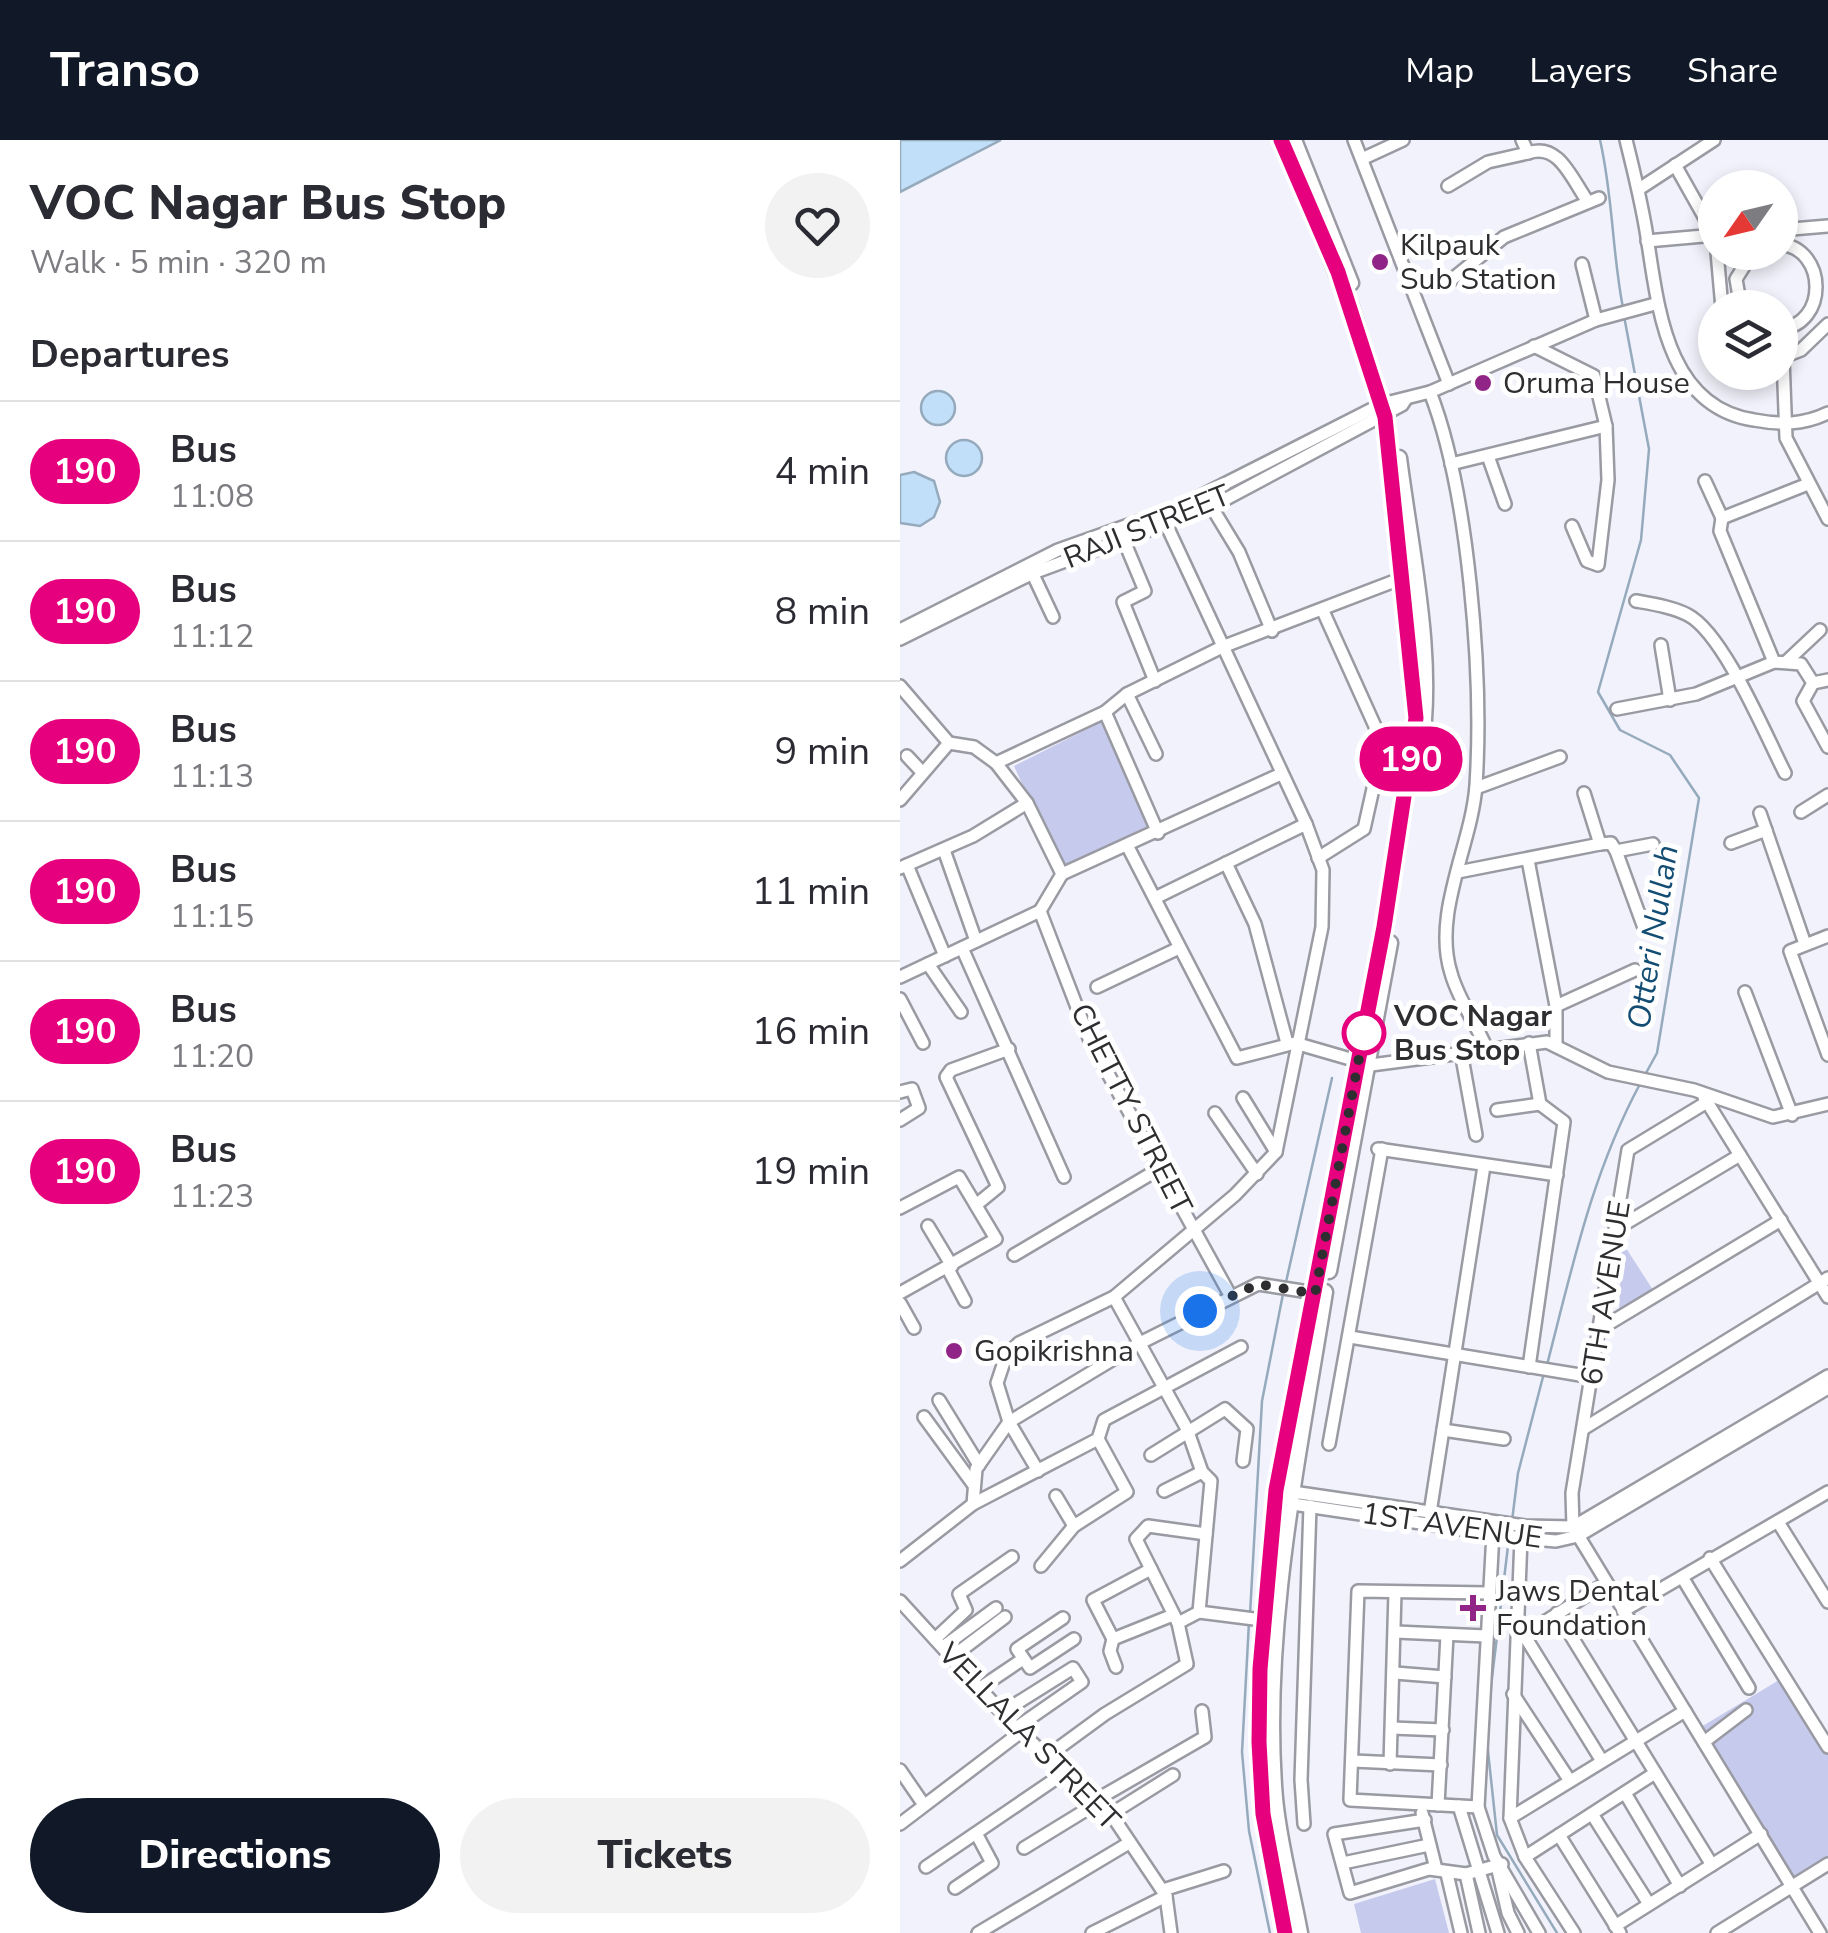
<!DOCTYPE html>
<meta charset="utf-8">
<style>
:root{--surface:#fff;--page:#f2f2f3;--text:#2b2b33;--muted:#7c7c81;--line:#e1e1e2;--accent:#111827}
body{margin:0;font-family:"Nunito Sans",sans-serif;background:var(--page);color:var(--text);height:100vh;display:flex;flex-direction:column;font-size:38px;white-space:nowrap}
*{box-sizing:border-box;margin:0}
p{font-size:32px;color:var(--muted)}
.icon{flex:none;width:55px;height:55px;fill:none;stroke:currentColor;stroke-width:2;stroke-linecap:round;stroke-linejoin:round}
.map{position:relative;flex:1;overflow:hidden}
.side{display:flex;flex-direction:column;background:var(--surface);width:900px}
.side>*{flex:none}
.badge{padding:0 20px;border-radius:32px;font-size:35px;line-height:65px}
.needle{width:65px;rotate:236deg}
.buttons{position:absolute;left:798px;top:30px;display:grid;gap:20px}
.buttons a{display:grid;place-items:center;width:100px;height:100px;border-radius:50%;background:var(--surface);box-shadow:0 5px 15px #0003;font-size:50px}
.you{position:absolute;width:50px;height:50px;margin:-25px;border:8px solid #fff;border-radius:50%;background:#1a73e8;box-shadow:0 0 0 15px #1a73e833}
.map>.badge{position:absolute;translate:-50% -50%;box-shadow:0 0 0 5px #fff}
h2{padding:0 30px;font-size:38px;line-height:90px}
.round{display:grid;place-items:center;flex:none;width:105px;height:105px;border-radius:52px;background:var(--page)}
.summary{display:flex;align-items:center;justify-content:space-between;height:170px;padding:0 30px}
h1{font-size:48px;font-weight:800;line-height:75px}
.cta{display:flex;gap:20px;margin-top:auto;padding:20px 30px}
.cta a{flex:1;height:115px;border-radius:60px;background:var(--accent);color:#fff;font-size:40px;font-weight:800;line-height:115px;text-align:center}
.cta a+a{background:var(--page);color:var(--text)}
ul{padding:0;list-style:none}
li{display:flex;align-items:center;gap:30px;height:140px;padding:0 30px;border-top:2px solid var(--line)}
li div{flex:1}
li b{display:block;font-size:38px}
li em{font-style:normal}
li .badge{min-width:110px;font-weight:700;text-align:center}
header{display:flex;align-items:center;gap:60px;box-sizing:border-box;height:140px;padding:0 50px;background:var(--accent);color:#fff}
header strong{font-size:48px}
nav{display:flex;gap:55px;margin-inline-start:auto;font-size:35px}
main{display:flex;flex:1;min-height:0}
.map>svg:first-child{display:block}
.green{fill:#c6caec}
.water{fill:#c1dff8;stroke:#95aabc;stroke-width:2.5}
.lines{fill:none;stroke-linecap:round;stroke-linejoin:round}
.stream{stroke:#95aabc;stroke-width:2.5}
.minor-casing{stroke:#999aa2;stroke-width:16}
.major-casing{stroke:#999aa2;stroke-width:19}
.minor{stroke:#fff;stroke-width:11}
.major{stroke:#fff;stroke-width:14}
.line-casing{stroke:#fff;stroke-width:22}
.line{stroke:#e6007e;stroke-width:15}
.walk{stroke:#2e2e31;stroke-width:10;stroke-dasharray:0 18}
.poi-dot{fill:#912587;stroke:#fff;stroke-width:4}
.stop-dot{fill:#fff;stroke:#e6007e;stroke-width:5}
.labels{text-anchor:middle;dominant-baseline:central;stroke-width:10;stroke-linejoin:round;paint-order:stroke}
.poi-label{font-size:30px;fill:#2e2e31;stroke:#fff;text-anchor:start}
.street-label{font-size:30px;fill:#2e2e31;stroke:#fff}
.stop-label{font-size:30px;font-weight:bold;fill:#2e2e31;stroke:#fff;text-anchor:start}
.water-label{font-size:32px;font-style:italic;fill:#134d73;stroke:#fff}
</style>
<header>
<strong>Transo</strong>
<nav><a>Map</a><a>Layers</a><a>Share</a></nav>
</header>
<main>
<section class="side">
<div class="summary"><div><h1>VOC Nagar Bus Stop</h1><p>Walk · 5 min · 320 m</p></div><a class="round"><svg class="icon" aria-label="heart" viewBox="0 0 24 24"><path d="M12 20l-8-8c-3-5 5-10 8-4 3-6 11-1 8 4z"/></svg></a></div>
<h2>Departures</h2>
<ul>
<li><span class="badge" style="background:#e6007e;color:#fff">190</span><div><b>Bus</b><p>11:08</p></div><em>4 min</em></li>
<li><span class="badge" style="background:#e6007e;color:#fff">190</span><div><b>Bus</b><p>11:12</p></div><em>8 min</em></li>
<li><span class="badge" style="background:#e6007e;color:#fff">190</span><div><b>Bus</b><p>11:13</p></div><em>9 min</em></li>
<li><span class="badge" style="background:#e6007e;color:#fff">190</span><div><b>Bus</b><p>11:15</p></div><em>11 min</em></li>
<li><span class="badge" style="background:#e6007e;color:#fff">190</span><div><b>Bus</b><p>11:20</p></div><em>16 min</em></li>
<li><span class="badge" style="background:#e6007e;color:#fff">190</span><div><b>Bus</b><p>11:23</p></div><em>19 min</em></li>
</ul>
<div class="cta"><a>Directions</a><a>Tickets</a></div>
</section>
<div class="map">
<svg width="928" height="1793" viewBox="0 0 928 1793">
<rect width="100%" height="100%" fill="#f1f2fb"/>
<g class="green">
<polygon points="207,579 254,689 162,731 114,626"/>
<polygon points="722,1102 753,1150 719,1173"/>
<polygon points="881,1539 928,1615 928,1720 895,1741 801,1587"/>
<polygon points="535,1739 549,1793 461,1793 454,1764"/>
</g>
<g class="water">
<polygon points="0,0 101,0 0,52"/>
<circle cx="38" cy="268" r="17"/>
<circle cx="64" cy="318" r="18"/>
<polygon points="14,332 34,341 40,362 34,377 20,386 0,383 0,335"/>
</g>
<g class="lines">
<g class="stream">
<path d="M700,0C713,56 712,112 723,168"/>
<polyline points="724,176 749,309 741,400 698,552 720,590 770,615 799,658 757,913 746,933"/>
<polyline points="386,1142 432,938"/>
<path d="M647,1225C672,1128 692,1033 740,944"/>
<polyline points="612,1381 618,1333 644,1233"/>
<polyline points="350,1474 362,1261 383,1154"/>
<polyline points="349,1482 342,1612 349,1691 370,1793"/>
<polyline points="590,1554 609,1398"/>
<polyline points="587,1602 597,1695 657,1793"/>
</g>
<defs>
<g id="minor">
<polyline points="454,0 549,244"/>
<path d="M622,0L628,13C659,2 671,38 688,62"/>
<path d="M726,0C734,32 742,64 747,97C758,166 766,267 854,280C881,285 903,285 928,273"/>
<polyline points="464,18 503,0"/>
<polyline points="775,25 815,96"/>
<polyline points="548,46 588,22 628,13"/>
<polyline points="739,49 814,0"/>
<polyline points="880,90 928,86"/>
<polyline points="747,101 815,95"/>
<path d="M880,104C928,109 928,185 880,189"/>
<polyline points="817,112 822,168"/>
<polyline points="682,124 696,180"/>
<polyline points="550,141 604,97 699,58"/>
<polyline points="841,168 836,139 853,112"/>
<polyline points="634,206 694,236 706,286 708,340 698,425 687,421 672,386"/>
<polyline points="880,218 901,210 928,184"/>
<polyline points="883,218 886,298 928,379"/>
<path d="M530,252C569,352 583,537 576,645C572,704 532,773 551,833C558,859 576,884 587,909"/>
<polyline points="588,316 605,364"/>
<polyline points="551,324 706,286"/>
<polyline points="805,341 822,378 908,344"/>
<polyline points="308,361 339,412 372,491"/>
<polyline points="822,378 820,391 874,522 901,524 913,543 928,540"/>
<polyline points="222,396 245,451 223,462 255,541"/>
<polyline points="129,426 153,477"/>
<path d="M736,461C753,464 773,467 788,475C824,494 866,596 885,633"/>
<polyline points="0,490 158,410 279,367 482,264 530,252 696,180 755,164"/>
<polyline points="0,499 133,433 311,367 502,265 506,259"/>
<polyline points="761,505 770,560"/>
<polyline points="887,521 920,490"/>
<polyline points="913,543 903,561 928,607"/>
<polyline points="0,546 49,603 74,607 96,623 127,663 162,734 140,771 190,901 330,1155"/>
<polyline points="227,554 256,614"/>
<polyline points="717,569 796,554 874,522"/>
<polyline points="205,572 258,693"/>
<polyline points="7,616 21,631"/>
<polyline points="96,623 205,572 227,554 322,507 513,434"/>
<polyline points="576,648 660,617"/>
<polyline points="684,653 700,704"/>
<polyline points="0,660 49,603"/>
<polyline points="901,672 928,655"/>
<polyline points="860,673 905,804"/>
<polyline points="831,703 866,690"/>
<polyline points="228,707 337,918 395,903 471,925 647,902 708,932 794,950 873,977 928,964"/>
<polyline points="44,710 76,801"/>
<polyline points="716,711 743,785"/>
<polyline points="418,718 464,689 483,604 423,471"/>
<polyline points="628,720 656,866 656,903"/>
<polyline points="326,723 355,784 387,903"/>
<polyline points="7,725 45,816"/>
<polyline points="0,728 73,696 127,663"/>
<polyline points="558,732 700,704 711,703 716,711 753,704"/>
<polyline points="162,734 381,634"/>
<polyline points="257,757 406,684"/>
<polyline points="928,796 890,811 928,915"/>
<polyline points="62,808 164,1037"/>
<polyline points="28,824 61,872"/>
<polyline points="0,837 140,771"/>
<polyline points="197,847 279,808"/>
<polyline points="845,852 892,975"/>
<polyline points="0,859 23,903"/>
<polyline points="656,866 735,830"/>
<polyline points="629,903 640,964 664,982 629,1227"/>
<polyline points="561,912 576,995"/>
<polyline points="0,952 12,949 19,968 0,980"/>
<polyline points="804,957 928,1157"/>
<polyline points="343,958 376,1012"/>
<polyline points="807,962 728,1010 672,1353 673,1387 920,1793"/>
<polyline points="597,970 640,964"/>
<polyline points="315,973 357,1034"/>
<polyline points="478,1009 657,1035"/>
<polyline points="76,1065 98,1047 46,937 51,930 109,909"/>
<polyline points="0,1068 59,1037 96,1099 0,1153"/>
<polyline points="28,1086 52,1126"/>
<polyline points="718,1088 840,1015"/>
<polyline points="114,1115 259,1029"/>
<polyline points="48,1129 65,1161"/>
<polyline points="214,1157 287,1289 302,1332 311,1341 299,1472"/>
<polyline points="0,1163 14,1188"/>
<polyline points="700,1189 881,1080"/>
<polyline points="450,1197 692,1237"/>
<polyline points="39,1260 79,1325"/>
<polyline points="24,1277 73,1344"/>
<polyline points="683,1289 928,1138"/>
<polyline points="543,1290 604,1299"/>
<polyline points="429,1304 482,1009"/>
<polyline points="251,1315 325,1269 347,1289 343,1321"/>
<polyline points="138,1331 109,1282 97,1243 106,1216 119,1203 214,1157 335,1055 376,1012 422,787 423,730 406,684 266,384"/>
<polyline points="264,1351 302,1332"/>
<polyline points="386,1351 625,1386 673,1387 928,1236"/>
<polyline points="156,1356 174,1386"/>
<polyline points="386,1363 621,1398 656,1401 678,1396 928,1248"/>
<polyline points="73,1364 198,1299 204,1280 341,1207"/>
<polyline points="530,1373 584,1026"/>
<polyline points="878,1382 928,1462"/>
<polyline points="593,1393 578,1667 594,1716 639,1793"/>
<polyline points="621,1398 610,1678 625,1717 674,1793"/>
<polyline points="810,1418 928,1607"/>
<polyline points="0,1421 73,1364 76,1329 109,1282 240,1203 358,1144 415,1153"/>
<polyline points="141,1426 174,1386 227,1352 198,1299"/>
<polyline points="782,1437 849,1548"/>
<polyline points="0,1461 116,1588 211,1674 266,1756 271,1793"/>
<polyline points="723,1471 928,1352"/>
<polyline points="657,1473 812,1725"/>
<polyline points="163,1478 117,1509 130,1528 174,1499"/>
<polyline points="278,1483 299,1472 370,1481"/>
<polyline points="496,1492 586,1496"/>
<polyline points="624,1495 702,1621"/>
<polyline points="621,1497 706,1443"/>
<polyline points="35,1499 66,1470 59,1454 112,1417"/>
<polyline points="213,1499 273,1475"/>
<polyline points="43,1507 96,1468"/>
<polyline points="52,1517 105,1477"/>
<polyline points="216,1527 210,1511 213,1499 193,1460 251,1429"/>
<polyline points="495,1533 545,1537"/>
<polyline points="80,1548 123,1519"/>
<polyline points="613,1554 670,1641"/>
<polyline points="103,1572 173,1528 182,1542 116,1588"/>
<polyline points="492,1588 543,1590"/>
<polyline points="804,1602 846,1570"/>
<polyline points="149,1615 205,1574 287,1524 278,1483 236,1399 248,1386 306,1394"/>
<polyline points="453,1621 541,1625"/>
<polyline points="490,1624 495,1452"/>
<polyline points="0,1630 24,1665"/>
<polyline points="725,1653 780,1746"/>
<polyline points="196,1660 305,1597 302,1571"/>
<polyline points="538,1665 547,1495"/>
<polyline points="559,1666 598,1793"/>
<polyline points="578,1667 450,1660 458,1451 589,1453"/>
<polyline points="522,1673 536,1729"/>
<polyline points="211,1674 273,1635"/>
<polyline points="692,1674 749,1764"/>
<polyline points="610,1678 785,1571"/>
<polyline points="525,1680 434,1694 450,1753 529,1729 566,1734 602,1724"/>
<polyline points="0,1684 121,1592"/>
<polyline points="404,1684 401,1640 410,1366"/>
<polyline points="659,1695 720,1793"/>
<polyline points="124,1708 199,1662"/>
<polyline points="625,1717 755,1633"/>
<polyline points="443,1723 529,1705"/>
<polyline points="597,1726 608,1773 618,1793"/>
<polyline points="26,1727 167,1631"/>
<polyline points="547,1734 561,1793"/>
<polyline points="566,1734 579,1793"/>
<polyline points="55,1748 92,1723 77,1695"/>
<polyline points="263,1750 324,1731"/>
<polyline points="715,1786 861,1694"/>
<polyline points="78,1793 229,1703"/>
<polyline points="192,1793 266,1756"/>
<polyline points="817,1793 928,1724"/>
</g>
<g id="major">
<polyline points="381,0 451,167 485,277 516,578 484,787 377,1349 360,1529 359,1603 363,1674 385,1793"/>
<polyline points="394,0 451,143"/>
<path d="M499,318C511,413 536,519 520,614"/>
<polyline points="429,1131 490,803"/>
<path d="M400,1793C392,1749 379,1703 375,1658C361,1493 399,1315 425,1152"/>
</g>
</defs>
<use href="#minor" class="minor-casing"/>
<use href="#major" class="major-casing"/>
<use href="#minor" class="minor"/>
<use href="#major" class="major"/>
</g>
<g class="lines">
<defs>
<polyline id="line" points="381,0 438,132 485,277 516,578 484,787 376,1350 360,1529 359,1602 363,1674 385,1793"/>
</defs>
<use href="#line" class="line-casing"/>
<use href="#line" class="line"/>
<polyline class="walk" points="300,1171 358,1144 415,1154 465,886 464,893"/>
</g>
<g class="poi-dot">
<circle cx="480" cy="122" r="10"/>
<circle cx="583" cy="243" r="10"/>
<circle cx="54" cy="1211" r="10"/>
<path d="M568 1453h10v10h10v10h-10v10h-10v-10h-10v-10h10z"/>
</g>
<circle class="stop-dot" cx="464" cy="893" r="20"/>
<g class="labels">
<g class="poi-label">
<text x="500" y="105">Kilpauk<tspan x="500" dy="34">Sub Station</tspan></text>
<text x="603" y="243">Oruma House</text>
<text x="74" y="1211">Gopikrishna</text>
<text x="596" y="1451">Jaws Dental<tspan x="596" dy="34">Foundation</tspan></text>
</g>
<g class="street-label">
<text transform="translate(247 387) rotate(-22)">RAJI STREET</text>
<text transform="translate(231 969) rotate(63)">CHETTY STREET</text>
<text transform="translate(706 1153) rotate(-81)">6TH AVENUE</text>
<text transform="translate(552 1386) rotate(8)">1ST AVENUE</text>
<text transform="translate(129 1597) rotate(46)">VELLALA STREET</text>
</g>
<g class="stop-label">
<text x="494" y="876">VOC Nagar<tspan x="494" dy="34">Bus Stop</tspan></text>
</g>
<g class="water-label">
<text transform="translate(753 797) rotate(-81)">Otteri Nullah</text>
</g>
</g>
</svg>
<div class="buttons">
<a><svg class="needle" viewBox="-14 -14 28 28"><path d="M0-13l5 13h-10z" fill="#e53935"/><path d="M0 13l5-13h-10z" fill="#7c7c81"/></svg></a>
<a><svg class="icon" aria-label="layers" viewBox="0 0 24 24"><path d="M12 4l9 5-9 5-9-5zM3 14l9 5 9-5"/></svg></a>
</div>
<div class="you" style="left:300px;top:1171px"></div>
<b class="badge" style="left:511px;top:619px;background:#e6007e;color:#fff">190</b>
</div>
</main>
